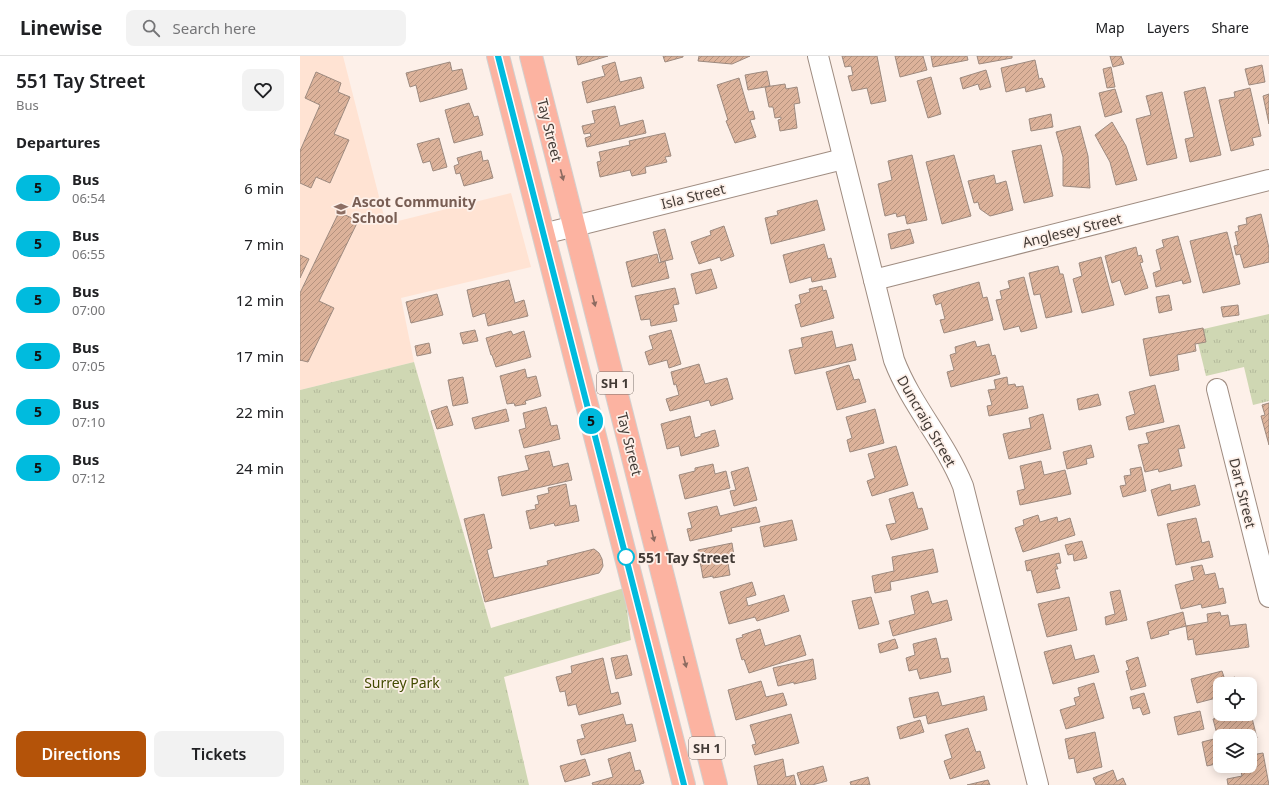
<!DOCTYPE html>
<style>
:root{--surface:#fff;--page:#f2f2f2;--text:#202124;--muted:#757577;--line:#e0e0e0;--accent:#b45309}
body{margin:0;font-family:"Noto Sans",sans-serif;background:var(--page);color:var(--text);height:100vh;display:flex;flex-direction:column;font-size:15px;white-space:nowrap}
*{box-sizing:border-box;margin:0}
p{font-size:13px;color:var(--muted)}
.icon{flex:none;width:22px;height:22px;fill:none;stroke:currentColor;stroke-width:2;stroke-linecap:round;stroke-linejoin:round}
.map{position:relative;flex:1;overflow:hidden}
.drawer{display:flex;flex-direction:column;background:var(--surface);width:300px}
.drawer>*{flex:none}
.badge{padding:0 8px;border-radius:13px;font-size:14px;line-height:26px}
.buttons{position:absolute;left:913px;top:621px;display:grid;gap:8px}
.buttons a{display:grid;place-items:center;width:44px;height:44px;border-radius:8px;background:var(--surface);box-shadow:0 2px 10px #0003;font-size:20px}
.map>.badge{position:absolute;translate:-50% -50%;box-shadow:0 0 0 2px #fff}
h2{padding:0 16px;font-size:15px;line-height:36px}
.round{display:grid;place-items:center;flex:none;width:42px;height:42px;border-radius:8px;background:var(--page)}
.summary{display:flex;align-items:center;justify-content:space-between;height:68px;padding:0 16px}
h1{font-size:19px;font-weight:600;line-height:30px}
.primary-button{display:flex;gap:8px;margin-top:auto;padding:8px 16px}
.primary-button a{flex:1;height:46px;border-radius:8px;background:var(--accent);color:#fff;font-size:16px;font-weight:600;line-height:46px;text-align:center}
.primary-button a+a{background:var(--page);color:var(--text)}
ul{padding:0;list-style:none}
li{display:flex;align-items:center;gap:12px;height:56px;padding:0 16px}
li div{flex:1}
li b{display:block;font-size:15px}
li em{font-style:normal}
li .badge{min-width:44px;font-weight:700;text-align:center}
header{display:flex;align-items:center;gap:24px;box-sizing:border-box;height:56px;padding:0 20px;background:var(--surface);border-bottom:1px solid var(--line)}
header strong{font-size:19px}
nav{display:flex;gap:22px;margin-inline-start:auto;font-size:14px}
.search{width:280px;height:36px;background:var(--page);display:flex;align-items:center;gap:10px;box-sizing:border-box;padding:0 14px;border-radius:8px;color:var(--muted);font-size:15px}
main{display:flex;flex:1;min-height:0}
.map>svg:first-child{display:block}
.built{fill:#ffe3d3}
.park{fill:url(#park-tufts)}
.building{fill:url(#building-hatch);stroke:#9d8a7f}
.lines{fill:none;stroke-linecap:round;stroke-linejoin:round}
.street-casing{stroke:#9f8c81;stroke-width:22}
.highway-casing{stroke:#d2d0cf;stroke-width:24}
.street{stroke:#fff;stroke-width:20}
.highway{stroke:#fcb3a1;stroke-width:22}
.oneway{fill:#8d6b61}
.line-casing{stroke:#fff;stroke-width:9}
.line{stroke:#00bbde;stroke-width:6}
.stop-dot{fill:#fff;stroke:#00bbde;stroke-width:2}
.labels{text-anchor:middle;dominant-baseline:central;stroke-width:3.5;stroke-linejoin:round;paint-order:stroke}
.shield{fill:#fdf0e9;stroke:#7b716c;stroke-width:1}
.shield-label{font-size:13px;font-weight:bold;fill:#433b36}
.street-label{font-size:14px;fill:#433b36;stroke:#fdf0e9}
.education-label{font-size:14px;font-weight:bold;fill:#785e54;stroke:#fdf0e9;text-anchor:start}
.stop-label{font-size:14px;font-weight:bold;fill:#433b36;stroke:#fdf0e9;text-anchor:start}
.park-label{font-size:14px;fill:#424b01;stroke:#fdf0e9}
</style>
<header>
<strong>Linewise</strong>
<div class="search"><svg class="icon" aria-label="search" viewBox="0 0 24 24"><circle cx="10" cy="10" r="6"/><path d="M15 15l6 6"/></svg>Search here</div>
<nav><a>Map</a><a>Layers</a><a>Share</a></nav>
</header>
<main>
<section class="drawer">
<div class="summary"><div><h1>551 Tay Street</h1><p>Bus</p></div><a class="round"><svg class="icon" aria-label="heart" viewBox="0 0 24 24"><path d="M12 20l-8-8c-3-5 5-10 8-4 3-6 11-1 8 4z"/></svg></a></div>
<h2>Departures</h2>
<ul>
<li><span class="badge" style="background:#00bbde;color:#111">5</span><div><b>Bus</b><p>06:54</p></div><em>6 min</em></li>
<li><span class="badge" style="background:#00bbde;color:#111">5</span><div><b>Bus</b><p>06:55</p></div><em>7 min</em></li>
<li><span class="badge" style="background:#00bbde;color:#111">5</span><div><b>Bus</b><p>07:00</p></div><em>12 min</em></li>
<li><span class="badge" style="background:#00bbde;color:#111">5</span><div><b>Bus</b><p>07:05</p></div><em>17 min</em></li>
<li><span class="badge" style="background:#00bbde;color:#111">5</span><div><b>Bus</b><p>07:10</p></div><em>22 min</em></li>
<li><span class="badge" style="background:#00bbde;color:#111">5</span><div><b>Bus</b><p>07:12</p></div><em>24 min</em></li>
</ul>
<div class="primary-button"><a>Directions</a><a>Tickets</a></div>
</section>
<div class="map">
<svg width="969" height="729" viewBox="0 0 969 729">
<defs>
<pattern id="park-tufts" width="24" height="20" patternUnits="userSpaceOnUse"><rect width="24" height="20" fill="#cfd7b3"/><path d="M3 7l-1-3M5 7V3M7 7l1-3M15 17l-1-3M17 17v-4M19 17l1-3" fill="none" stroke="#b3b99b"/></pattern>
<pattern id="building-hatch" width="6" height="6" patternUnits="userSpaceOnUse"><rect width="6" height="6" fill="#dcb29a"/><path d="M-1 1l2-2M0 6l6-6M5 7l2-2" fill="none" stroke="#b4927e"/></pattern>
</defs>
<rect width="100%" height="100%" fill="#fdf0e9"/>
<polygon class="built" points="0,0 43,0 86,168 211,137 231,211 101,242 114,306 0,334"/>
<g class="park">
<polygon points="969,258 969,345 953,349 944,311 906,320 895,275"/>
<polygon points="114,306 191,572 324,532 331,584 204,621 229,729 0,729 0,334"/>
</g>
<g class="building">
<polygon points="276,0 308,0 278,9"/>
<polygon points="363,0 383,0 383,1 365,6"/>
<polygon points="399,0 450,0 432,8 398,5"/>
<polygon points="542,0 577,0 586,45 571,48 567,32 552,35 548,20 553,19 551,10 545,11"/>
<polygon points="595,0 623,0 627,14 600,21"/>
<polygon points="631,0 667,0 668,4 633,11"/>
<polygon points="677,0 712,0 712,2 679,8"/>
<polygon points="810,0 821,0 824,8 813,11"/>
<polygon points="735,4 739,23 742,22 745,31 726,36 725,31 706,36 701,12"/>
<polygon points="150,6 152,15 162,13 167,33 120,46 116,29 110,31 106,17"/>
<polygon points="315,6 320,26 341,21 344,32 287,47 282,26 305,20 302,10"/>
<polygon points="962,9 965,26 949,29 945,13"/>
<polygon points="811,11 815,31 807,32 803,13"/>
<polygon points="686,14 691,31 680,34 678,28 663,33 660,22"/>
<polygon points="467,15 470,30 448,34 445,19"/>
<polygon points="16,16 41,27 38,36 50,41 34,78 49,84 30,127 16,121 11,132 0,127 0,95 20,49 5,42"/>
<polygon points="631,21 641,58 628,62 617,25"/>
<polygon points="439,22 449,56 453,55 455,63 450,64 456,81 435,87 426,65 428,64 417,29"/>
<polygon points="485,28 486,33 497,31 500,47 494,48 497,72 480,75 478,64 481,63 481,61 475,62 473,51 469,51 465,31"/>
<polygon points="905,31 921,99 890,106 885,83 894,81 884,36"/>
<polygon points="950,32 961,80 952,82 954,89 931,95 919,44 935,41 934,36"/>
<polygon points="815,33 822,56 805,61 799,37"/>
<polygon points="862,36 877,102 847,109 836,63 851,59 846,40"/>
<polygon points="969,38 969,68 963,40"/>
<polygon points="169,47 174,61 178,60 183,79 154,87 145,54"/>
<polygon points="315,50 320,70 343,64 346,77 287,91 285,82 291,80 290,77 284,78 282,70 295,67 292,55"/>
<polygon points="751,58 753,71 731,75 729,63"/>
<polygon points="812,66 826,90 837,124 816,129 810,106 795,79"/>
<polygon points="780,70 788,100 790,132 763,130 763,101 756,76"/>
<polygon points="365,77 371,100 365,101 367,106 345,111 346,117 332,120 330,114 300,121 297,106 301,105 299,96 330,89 329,85"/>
<polygon points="139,82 147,111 133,115 130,105 123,107 117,88"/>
<polygon points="741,89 753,140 724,147 712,95"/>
<polygon points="181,95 183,105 188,104 193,122 164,130 160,117 156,118 154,110 159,108 157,102"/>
<polygon points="612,99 627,164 607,168 605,159 597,161 596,157 585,160 578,128 592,124 588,105"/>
<polygon points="654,99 671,160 642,168 626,106"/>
<polygon points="694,119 696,128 706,125 713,154 690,160 680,153 678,146 674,147 668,125"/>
<polygon points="517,144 525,174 471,188 465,162 478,159 477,155"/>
<polygon points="39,156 58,165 19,245 34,252 8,306 0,304 0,305 0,237"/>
<polygon points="961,158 969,192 969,206 944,212 940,198 936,199 934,190 938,189 935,176 939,175 938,170 947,168 946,162"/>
<polygon points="424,170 434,200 421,205 420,201 399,208 391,186 411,179 410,175"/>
<polygon points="365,173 373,203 361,206 353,176"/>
<polygon points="610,173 614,187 591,193 588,178"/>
<polygon points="927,176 940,228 903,237 890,185"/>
<polygon points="878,180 891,226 883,228 882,224 856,231 853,217 861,214 856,194 864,191 862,184"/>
<polygon points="524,188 528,203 531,202 536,221 512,226 511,221 490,227 483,199"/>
<polygon points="836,191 838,200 841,199 843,206 840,207 848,232 825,239 820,224 812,227 805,200"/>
<polygon points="357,198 359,207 365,205 369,222 332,231 326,206"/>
<polygon points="0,199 9,203 0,222"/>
<polygon points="801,201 814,249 782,257 773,223 782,220 779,207"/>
<polygon points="758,210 760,218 763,218 772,256 746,262 740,238 734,239 729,217"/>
<polygon points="411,213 417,232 396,238 391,218"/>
<polygon points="724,221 737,272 721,276 719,270 704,274 696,244 702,243 700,235 710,232 708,225"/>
<polygon points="209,224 215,247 224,244 228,260 188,270 185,257 173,261 167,234"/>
<polygon points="679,226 683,242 687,241 693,264 644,277 640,264 645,263 641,247 636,249 633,239"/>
<polygon points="522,230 523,235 526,234 534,262 501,271 495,249 501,247 499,239 510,236 509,233"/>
<polygon points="375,232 379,248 373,249 377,265 351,270 350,263 341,264 335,240"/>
<polygon points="137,238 143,259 111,267 106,246"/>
<polygon points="869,239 872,254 859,257 856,241"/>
<polygon points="938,249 939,259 923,261 921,251"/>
<polygon points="903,272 906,286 895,288 896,295 877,299 879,314 850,320 843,283"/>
<polygon points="175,274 178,285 163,288 160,277"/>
<polygon points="371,274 381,308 369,312 367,304 349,309 345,296 353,293 349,280"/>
<polygon points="211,275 213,279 224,275 231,301 196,311 192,299 191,299 186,282"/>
<polygon points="532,275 536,292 552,288 556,304 495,318 489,294 503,291 501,282"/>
<polygon points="675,285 677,291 689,288 692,300 695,299 700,318 651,331 647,316 654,314 650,299 656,297 655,291"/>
<polygon points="129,287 131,297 117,300 115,290"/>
<polygon points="399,308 405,328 427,322 433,343 411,350 409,344 370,355 366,343 379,339 376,328 374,329 371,316"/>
<polygon points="549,309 554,324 559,323 566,346 537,354 526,316"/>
<polygon points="225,313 227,322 236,320 241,340 225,345 226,348 215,350 214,347 207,348 200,320"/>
<polygon points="163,321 168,347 153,350 148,324"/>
<polygon points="707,321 708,329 715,328 716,331 723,330 728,352 689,360 687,350 692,349 688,334 696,333 694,324"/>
<polygon points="855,329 864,366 829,374 826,361 835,358 829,336"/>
<polygon points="798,338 801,349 779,354 777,343"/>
<polygon points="969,347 969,389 961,360 965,359 962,349"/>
<polygon points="147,350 153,369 137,373 131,355"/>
<polygon points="246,351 251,370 257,369 260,383 224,392 219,374 226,372 223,357"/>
<polygon points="206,353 209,365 175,373 172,362"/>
<polygon points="575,353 584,387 550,396 547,384 552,382 546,361"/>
<polygon points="743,358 751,393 709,403 703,378 731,372 729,362"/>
<polygon points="390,360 395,382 401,380 401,378 415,374 419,390 381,400 379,390 367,393 361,368"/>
<polygon points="879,369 885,392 878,393 882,410 859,416 858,413 845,416 838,389 849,387 846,377"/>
<polygon points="791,389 794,401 786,403 787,408 767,413 763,396"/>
<polygon points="596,390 608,429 572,440 567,425 575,422 568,398"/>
<polygon points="249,395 253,411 268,407 272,424 202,440 198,421 229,414 225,400"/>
<polygon points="741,405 744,419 765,414 771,438 720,449 717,435 725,433 720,410"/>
<polygon points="413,408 415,418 426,415 430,432 385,443 379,419 395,415 395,412"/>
<polygon points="448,411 457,444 434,450 430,435 436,434 431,416"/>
<polygon points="841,411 846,435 823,441 820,430 826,429 824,420 831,419 830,413"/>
<polygon points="266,428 270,450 276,449 279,465 255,470 254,467 230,473 226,455 236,453 235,449 239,448 237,440 249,437 248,432"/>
<polygon points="870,428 871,435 895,429 900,449 858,460 851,434"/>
<polygon points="613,436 618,453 622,452 628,473 591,484 586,469 596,467 589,443"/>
<polygon points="417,450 420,460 456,451 460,466 431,472 432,475 390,485 387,473 392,472 388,457"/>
<polygon points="184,458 192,492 187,494 194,522 248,509 247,505 294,493 299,497 302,503 303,510 301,514 299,517 185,546 164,463"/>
<polygon points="738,459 740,466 757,461 758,466 770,462 775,479 723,496 715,472 724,469 723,464"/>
<polygon points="896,462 902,487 909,485 913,501 876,509 867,468"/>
<polygon points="492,464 497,484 464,491 460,471"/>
<polygon points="782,485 787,502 774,505 773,498 768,499 765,489"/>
<polygon points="432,487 434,500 427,501 430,519 413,522 413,520 403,522 398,494"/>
<polygon points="633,493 638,516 590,526 591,534 575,537 572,520 594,515 592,501"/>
<polygon points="759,497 761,507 756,508 758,513 755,513 760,532 737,537 731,514 727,515 725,505"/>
<polygon points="902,509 905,519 915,517 919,533 923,532 926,547 902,552 901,548 881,553 875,529 894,524 891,511"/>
<polygon points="452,526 456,539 446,542 448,550 484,539 489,555 457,565 455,561 429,568 420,536"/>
<polygon points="820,534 827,564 806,569 805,561 815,558 810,536"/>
<polygon points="628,535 632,548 647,544 652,564 593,580 589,565 615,558 611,540"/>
<polygon points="571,541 579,568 559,573 552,545"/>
<polygon points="769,541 777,574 747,581 738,548"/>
<polygon points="883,556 886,570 868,575 869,578 851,583 847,566"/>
<polygon points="920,556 921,560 928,559 930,570 946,568 949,591 896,599 893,583 888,584 886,570 908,566 907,558"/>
<polygon points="460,573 465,590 500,579 506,599 449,617 444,603 442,604 436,583 443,581 442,579"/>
<polygon points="636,582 641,603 648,602 651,616 620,623 617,613 609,615 606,602 615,599 613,588"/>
<polygon points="595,583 598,592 580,597 578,588"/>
<polygon points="771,589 775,604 794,599 799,616 753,628 744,596"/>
<polygon points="327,599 332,619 316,623 311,602"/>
<polygon points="838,601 846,630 831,634 826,615 829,614 826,605"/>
<polygon points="303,602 311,638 318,636 321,648 279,659 276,648 268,650 265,635 260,636 256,621 272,617 271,610"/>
<polygon points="513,603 516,623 494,628 494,626 478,630 473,612"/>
<polygon points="922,615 925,624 935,621 937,628 920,628 920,641 897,647 891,623"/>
<polygon points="461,625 466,641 483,637 487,649 436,664 428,634"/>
<polygon points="794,627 804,662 766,673 760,654 776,649 774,642 780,640 778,632"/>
<polygon points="638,636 642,650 684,640 687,654 628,668 626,659 614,662 609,642"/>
<polygon points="844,637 850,657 843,659 840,651 833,653 830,641"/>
<polygon points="950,654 957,682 950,684 950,680 920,680 920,707 907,710 902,686 918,682 913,663 934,658 950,658"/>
<polygon points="900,655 904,673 878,679 874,661"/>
<polygon points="323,658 326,669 332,668 336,685 281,699 277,684 285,682 281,669"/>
<polygon points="491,658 499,687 455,699 452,689 456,688 450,669"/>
<polygon points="620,664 624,676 600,683 597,671"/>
<polygon points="668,672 676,696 680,695 685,712 650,723 644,705 652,702 645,679"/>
<polygon points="795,676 802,711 777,717 774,702 769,703 765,683"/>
<polygon points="330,696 335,715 340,714 344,727 338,729 293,729 292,727 313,721 308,703"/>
<polygon points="963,697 969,729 928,729 927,723 942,720 940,710 950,710 950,705 952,705 951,699"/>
<polygon points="285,703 290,719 265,726 260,710"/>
<polygon points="483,703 486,721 494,719 496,729 458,729 454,710"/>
<polygon points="523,710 527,725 512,729 501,729 497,717"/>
<polygon points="813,714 817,725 823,722 826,729 796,729 793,722"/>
<polygon points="568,721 570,729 551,729 550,726"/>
<polygon points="688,724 690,729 667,729"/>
</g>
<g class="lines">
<defs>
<g id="street">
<path d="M518,0L594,304C611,349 645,385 663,430L738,729"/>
<polyline points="243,178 543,103"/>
<polyline points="574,224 969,124"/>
<polyline points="917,333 969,541"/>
</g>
<g id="highway">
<polyline points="198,0 384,729"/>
<polyline points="231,0 416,729"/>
</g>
</defs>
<use href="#street" class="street-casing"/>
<use href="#highway" class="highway-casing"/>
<use href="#street" class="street"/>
<use href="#highway" class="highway"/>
</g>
<defs><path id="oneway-solid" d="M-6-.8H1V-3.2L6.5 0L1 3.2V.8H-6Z"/></defs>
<g class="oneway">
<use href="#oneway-solid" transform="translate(262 119) rotate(75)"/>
<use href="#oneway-solid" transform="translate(294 245) rotate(76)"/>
<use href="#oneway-solid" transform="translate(353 480) rotate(76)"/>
<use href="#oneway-solid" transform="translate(385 606) rotate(76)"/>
</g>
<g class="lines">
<defs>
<polyline id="line" points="198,0 384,729"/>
</defs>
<use href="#line" class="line-casing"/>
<use href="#line" class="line"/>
</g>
<defs>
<symbol id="school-bare" viewBox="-9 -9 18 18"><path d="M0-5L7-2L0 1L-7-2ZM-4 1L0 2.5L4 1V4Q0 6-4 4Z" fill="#8d6e63" stroke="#fdf0e9" stroke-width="2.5" paint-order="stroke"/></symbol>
</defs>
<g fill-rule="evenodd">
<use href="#school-bare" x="31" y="143" width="20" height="20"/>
</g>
<circle class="stop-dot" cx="326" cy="501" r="8"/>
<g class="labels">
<g class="shield">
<rect x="297" y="316" width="36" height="22" rx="3"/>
<rect x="389" y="681" width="36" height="22" rx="3"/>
</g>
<g class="shield-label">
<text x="315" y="327">SH 1</text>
<text x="407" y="692">SH 1</text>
</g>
<g class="street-label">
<text transform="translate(250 74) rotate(76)">Tay Street</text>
<text transform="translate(393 140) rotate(-14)">Isla Street</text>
<text transform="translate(772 174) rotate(-14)">Anglesey Street</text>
<text transform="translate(627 365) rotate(60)">Duncraig Street</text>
<text transform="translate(330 388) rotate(76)">Tay Street</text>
<text transform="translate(943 437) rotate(76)">Dart Street</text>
</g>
<g class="education-label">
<text x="52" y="145">Ascot Community<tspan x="52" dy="16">School</tspan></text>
</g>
<g class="stop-label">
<text x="338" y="501">551 Tay Street</text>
</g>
<g class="park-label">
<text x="102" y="626">Surrey Park</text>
</g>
</g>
</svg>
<div class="buttons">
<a><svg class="icon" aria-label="locate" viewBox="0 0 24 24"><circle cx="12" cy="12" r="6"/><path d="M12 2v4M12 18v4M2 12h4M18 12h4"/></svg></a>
<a><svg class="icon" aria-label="layers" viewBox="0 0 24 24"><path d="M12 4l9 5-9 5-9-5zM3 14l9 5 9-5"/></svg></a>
</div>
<b class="badge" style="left:291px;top:365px;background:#00bbde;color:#111">5</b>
</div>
</main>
